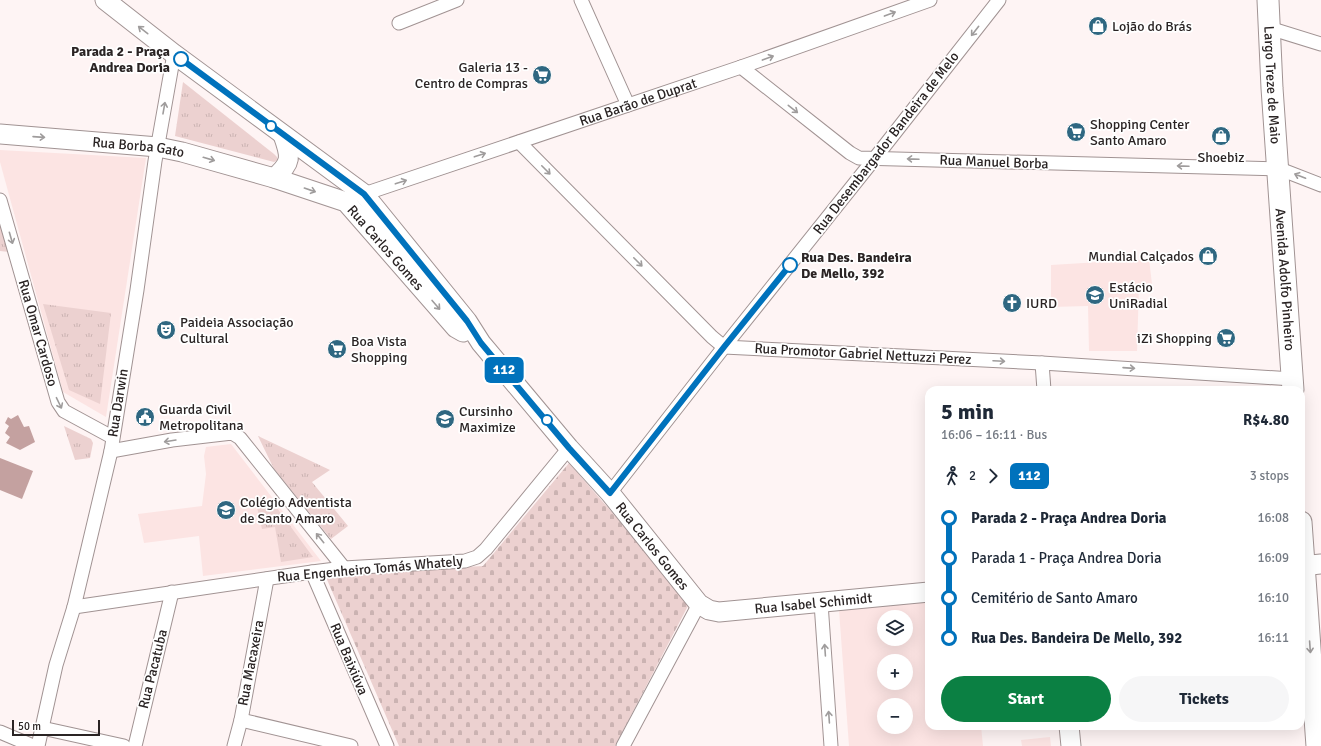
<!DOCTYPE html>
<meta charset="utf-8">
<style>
:root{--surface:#fff;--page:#f6f6f7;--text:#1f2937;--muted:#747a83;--accent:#0b8043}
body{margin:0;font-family:Signika,sans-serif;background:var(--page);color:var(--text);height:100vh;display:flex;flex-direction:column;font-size:15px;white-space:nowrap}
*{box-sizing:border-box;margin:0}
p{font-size:13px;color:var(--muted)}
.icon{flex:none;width:22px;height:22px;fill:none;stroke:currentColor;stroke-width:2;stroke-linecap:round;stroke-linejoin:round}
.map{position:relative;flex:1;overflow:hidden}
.sheet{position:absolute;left:925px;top:386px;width:380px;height:344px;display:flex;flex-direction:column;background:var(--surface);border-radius:12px;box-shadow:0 4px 16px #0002}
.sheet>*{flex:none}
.badge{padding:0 8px;border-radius:6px;font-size:14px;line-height:26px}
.fabs{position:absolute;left:877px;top:610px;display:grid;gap:8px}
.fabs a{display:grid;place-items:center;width:36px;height:36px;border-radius:50%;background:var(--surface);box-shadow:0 4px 16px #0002;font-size:20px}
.scale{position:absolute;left:12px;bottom:10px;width:88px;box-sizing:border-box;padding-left:4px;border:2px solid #2a2424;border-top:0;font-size:11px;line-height:14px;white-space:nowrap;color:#2a2424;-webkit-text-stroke:3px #fff;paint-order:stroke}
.map>.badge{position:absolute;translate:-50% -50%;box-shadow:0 0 0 2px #fff}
.legs{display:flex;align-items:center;gap:6px;height:44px;padding:0 16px;font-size:13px}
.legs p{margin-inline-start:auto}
.head{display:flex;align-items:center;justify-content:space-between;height:68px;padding:0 16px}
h1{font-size:22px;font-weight:700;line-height:30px}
.cta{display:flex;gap:8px;margin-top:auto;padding:8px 16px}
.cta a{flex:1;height:46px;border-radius:24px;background:var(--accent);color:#fff;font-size:16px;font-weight:700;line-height:46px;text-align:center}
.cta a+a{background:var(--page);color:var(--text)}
ul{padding:0 16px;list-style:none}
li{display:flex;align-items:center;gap:14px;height:40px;font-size:15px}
li i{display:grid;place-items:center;width:6px;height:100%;margin:0 5px;background:currentColor}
li i::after{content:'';width:10px;height:10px;margin:-5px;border:3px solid;border-radius:50%;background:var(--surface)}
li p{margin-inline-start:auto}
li:first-child i{background:linear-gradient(#0000 50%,currentColor 0)}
li:last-child i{background:linear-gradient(currentColor 50%,#0000 0)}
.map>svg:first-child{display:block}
.built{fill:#fce4e3;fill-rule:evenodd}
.grass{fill:url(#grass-tufts)}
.cemetery{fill:url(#cemetery-stones)}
.water{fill:#c4a1a0}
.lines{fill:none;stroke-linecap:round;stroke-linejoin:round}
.street-casing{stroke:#a19393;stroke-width:15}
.secondary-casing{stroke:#a19393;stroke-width:21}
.primary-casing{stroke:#a19393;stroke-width:23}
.street{stroke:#fff;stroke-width:13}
.secondary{stroke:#fff;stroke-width:19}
.primary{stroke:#fff;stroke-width:21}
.oneway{stroke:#9f9c9c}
.line-1-casing{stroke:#fff;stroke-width:9}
.line-1{stroke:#0072bc;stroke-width:6}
.stop-1-dot{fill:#fff;stroke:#0072bc;stroke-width:2}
.labels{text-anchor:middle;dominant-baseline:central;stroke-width:3.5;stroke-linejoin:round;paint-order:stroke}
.poi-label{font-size:14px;fill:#2a2424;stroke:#fff;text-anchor:start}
.stop-label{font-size:14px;font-weight:bold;fill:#2a2424;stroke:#fff;text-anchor:end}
.street-label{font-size:14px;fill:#2a2424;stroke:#fff}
</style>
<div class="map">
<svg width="1321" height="746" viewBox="0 0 1321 746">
<defs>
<pattern id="grass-tufts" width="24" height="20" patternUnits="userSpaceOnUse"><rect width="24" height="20" fill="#ecd1d0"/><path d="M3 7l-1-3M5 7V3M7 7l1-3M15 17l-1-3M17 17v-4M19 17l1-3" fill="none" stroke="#cbb3b2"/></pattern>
<pattern id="cemetery-stones" width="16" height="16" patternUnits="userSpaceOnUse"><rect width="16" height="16" fill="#ecd1d0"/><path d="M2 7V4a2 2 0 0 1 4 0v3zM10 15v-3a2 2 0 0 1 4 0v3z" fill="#cbb3b2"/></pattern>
</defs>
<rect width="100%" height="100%" fill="#fef4f4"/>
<g class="built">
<polygon points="0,150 146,158 106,417 63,392 0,162"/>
<polygon points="1149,259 1152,284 1139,285 1137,351 1089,351 1088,306 1051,307 1051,265"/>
<polygon points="231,444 321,561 203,576 199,536 144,543 138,514 202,506 206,474 204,456 206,447"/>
<path d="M929,601V726H981L983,746H849L839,610ZM884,617H906V639H884ZM884,661H906V683H884ZM884,705H906V727H884Z"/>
<polygon points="1050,737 1051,746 1022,746 1021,740"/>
</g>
<g class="grass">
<polygon points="183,82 274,154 277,157 278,160 274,162 175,136"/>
<polygon points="0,222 9,252 0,251"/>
<polygon points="43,304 111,313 100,404 69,390"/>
<polygon points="64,426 91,439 93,443 90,458 75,460"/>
<polygon points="258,436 330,470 312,482 348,526 331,539 274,469"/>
<polygon points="274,504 313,557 281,562 275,527 262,529 257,507"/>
</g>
<polygon class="cemetery" points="569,463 690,602 615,746 399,746 325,575 483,566"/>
<g class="water">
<polygon points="18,415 24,427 29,426 35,442 20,450 6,443 10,437 5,433 9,426 5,423 8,417 11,419"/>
<polygon points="0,458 33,471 22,499 0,490"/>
</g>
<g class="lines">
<defs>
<g id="street">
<polyline points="581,0 628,105"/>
<polyline points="399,23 457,0"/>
<polyline points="1269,28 1321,44"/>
<polyline points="741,67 850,153 859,158 1278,169 1285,171 1321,185"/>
<polyline points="519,142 712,337 724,347 1042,363 1292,379"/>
<path id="s1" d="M364,194L741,67L930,0"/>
<polyline points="0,200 58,402 64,411 112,437"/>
<polyline points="1042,363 1044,390"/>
<polyline points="111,451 172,440 232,433 240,438 344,568"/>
<polyline points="610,493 724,347 875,158 999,0"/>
<polyline points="312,572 387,746"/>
<polyline points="821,603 831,746"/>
<polyline points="74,607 312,572 344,568 465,561 477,557 486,549 569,448"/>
<polyline points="241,720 351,746"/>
<polyline points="42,728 124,746"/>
<polyline points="0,732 33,746"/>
<polyline points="38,746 56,665 74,607 111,451 137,290 155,161 174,54"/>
<polyline points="135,746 172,592"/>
<polyline points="234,746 241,720 267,579"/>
<polyline points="623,746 699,604"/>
</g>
<g id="secondary">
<path id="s2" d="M105,0L174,54L364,194L467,321L481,343L569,448L610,493L699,604L709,610L719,612L929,592"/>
<path id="s3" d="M0,134L158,147L182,152L274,178L346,202L456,328L463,332"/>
<path d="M274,178C292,163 291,157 283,135"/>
<polyline points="1301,566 1321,564"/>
<polyline points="1069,726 1071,746"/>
</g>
<g id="primary">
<path id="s4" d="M1268,0L1272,88L1293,390"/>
<polyline points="1301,522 1317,746"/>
</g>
</defs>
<use href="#street" class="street-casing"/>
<use href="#secondary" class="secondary-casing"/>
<use href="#primary" class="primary-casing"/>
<use href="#street" class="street"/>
<use href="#secondary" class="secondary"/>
<use href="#primary" class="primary"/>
</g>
<defs><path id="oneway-shaft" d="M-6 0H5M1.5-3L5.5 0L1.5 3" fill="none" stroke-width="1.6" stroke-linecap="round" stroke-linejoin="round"/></defs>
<g class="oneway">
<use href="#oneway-shaft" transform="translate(890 14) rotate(-20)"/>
<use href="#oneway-shaft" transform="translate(143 30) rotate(-142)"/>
<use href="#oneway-shaft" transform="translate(975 31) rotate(128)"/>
<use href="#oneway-shaft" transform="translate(768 58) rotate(-20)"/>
<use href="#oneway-shaft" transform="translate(164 108) rotate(-80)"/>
<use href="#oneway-shaft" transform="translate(793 109) rotate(38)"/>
<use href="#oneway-shaft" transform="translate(39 137) rotate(4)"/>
<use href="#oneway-shaft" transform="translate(480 155) rotate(-18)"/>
<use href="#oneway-shaft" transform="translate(209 159) rotate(16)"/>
<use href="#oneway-shaft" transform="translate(913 159) rotate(-178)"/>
<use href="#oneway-shaft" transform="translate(1183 166) rotate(-178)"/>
<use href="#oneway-shaft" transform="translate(546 170) rotate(45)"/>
<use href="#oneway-shaft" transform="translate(1300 176) rotate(-159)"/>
<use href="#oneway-shaft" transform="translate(401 182) rotate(-18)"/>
<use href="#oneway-shaft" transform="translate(310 190) rotate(19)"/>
<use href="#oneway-shaft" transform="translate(11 238) rotate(74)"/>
<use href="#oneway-shaft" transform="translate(638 262) rotate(45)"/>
<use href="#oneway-shaft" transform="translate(436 305) rotate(49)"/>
<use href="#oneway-shaft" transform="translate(999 361) rotate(3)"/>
<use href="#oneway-shaft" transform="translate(1129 368) rotate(4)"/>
<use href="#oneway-shaft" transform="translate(59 403) rotate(64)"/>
<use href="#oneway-shaft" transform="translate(170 441) rotate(171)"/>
<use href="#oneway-shaft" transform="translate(320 538) rotate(-129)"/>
<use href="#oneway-shaft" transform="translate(1310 647) rotate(86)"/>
<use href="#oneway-shaft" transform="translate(825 650) rotate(-94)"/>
<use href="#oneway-shaft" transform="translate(829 717) rotate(-94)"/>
</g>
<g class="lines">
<defs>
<polyline id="line-1" points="181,59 364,194 467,321 481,343 569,448 610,493 724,347 790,265"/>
</defs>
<use href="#line-1" class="line-1-casing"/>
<use href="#line-1" class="line-1"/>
</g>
<defs>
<symbol id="shop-disc" viewBox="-11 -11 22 22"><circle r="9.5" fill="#2f6781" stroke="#fff"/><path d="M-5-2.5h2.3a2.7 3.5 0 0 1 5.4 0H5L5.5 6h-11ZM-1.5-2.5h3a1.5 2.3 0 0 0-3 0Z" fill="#fff"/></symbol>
<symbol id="supermarket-disc" viewBox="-11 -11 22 22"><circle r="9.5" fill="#2f6781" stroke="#fff"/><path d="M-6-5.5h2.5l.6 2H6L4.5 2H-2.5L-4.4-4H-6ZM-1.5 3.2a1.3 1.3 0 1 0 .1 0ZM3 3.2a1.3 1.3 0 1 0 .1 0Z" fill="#fff"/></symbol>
<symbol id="university-disc" viewBox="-11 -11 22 22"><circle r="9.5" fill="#2f6781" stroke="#fff"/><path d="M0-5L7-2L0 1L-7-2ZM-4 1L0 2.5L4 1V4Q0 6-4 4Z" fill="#fff"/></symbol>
<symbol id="church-disc" viewBox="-11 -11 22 22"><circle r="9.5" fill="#2f6781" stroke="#fff"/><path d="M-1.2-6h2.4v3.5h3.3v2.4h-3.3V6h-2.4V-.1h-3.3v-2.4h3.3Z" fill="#fff"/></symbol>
<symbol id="theatre-disc" viewBox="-11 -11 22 22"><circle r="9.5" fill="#2f6781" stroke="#fff"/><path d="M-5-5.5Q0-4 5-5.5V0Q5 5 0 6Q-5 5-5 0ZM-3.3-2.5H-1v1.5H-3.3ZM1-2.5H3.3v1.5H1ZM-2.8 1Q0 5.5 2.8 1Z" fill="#fff"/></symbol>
<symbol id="civic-disc" viewBox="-11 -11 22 22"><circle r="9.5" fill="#2f6781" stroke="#fff"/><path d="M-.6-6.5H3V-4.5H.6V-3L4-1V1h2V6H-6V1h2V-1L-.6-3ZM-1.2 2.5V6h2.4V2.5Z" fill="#fff"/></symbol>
<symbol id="school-disc" viewBox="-11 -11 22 22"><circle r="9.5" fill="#2f6781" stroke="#fff"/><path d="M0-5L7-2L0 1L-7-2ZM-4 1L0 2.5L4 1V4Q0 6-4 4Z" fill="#fff"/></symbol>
</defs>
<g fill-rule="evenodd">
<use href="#shop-disc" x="1087" y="15" width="22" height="22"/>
<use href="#supermarket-disc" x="531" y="64" width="22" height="22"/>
<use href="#supermarket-disc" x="1065" y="121" width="22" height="22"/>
<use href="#shop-disc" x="1210" y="125" width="22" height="22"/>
<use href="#shop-disc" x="1197" y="245" width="22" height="22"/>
<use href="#university-disc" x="1084" y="284" width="22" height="22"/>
<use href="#church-disc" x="1001" y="292" width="22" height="22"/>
<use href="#theatre-disc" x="155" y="319" width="22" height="22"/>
<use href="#supermarket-disc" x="1215" y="327" width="22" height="22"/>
<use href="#supermarket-disc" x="326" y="338" width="22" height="22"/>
<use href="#civic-disc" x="134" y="406" width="22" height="22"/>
<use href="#school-disc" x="434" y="408" width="22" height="22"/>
<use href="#school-disc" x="215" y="499" width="22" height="22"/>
</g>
<g class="stop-1-dot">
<circle cx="181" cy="59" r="7"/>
<circle cx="271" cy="126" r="5"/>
<circle cx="790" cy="265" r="7"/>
<circle cx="547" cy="420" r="5"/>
</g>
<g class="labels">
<g class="poi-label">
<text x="1112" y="26">Lojão do Brás</text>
<text x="528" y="67" text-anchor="end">Galeria 13 -<tspan x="528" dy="16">Centro de Compras</tspan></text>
<text x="1090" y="124">Shopping Center<tspan x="1090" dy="16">Santo Amaro</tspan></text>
<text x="1221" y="157" text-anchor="middle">Shoebiz</text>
<text x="1194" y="256" text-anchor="end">Mundial Calçados</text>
<text x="1109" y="287">Estácio<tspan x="1109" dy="16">UniRadial</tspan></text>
<text x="1026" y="303">IURD</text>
<text x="180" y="322">Paideia Associação<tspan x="180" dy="16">Cultural</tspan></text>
<text x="1212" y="338" text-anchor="end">iZi Shopping</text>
<text x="351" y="341">Boa Vista<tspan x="351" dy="16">Shopping</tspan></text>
<text x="159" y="409">Guarda Civil<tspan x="159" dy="16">Metropolitana</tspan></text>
<text x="459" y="411">Cursinho<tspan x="459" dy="16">Maximize</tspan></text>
<text x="240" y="502">Colégio Adventista<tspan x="240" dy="16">de Santo Amaro</tspan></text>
</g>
<g class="stop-label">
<text x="170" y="51">Parada 2 - Praça<tspan x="170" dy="16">Andrea Doria</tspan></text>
<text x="801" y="257" text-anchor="start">Rua Des. Bandeira<tspan x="801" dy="16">De Mello, 392</tspan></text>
</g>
<g class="street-label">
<text stroke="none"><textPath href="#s4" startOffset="85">Largo Treze de Maio</textPath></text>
<text stroke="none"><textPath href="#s1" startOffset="289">Rua Barão de Duprat</textPath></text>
<text transform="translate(886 143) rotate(-52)">Rua Desembargador Bandeira de Melo</text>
<text stroke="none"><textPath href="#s3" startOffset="139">Rua Borba Gato</textPath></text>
<text transform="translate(994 162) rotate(2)">Rua Manuel Borba</text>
<text stroke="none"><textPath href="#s3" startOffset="415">Rua Carlos Gomes</textPath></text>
<text stroke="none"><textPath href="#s4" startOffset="280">Avenida Adolfo Pinheiro</textPath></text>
<text transform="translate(38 333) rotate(74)">Rua Omar Cardoso</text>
<text transform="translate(863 354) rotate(3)">Rua Promotor Gabriel Nettuzzi Perez</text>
<text transform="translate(118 403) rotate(-81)">Rua Darwin</text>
<text stroke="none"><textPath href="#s2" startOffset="779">Rua Carlos Gomes</textPath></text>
<text transform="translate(370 569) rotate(-5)">Rua Engenheiro Tomás Whately</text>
<text stroke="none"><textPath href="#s2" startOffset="970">Rua Isabel Schimidt</textPath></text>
<text transform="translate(349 659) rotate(67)">Rua Baixiúva</text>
<text transform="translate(251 663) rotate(-79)">Rua Macaxeira</text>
<text transform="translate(153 669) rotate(-76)">Rua Pacatuba</text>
</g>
</g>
</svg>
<div class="fabs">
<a><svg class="icon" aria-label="layers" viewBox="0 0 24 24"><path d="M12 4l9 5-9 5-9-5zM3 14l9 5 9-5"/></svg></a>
<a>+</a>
<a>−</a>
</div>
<div class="scale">50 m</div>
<b class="badge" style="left:504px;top:370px;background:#0072bc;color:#fff">112</b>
<section class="sheet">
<div class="head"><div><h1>5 min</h1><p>16:06 – 16:11 · Bus</p></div><b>R$4.80</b></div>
<div class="legs"><svg class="icon" aria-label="walk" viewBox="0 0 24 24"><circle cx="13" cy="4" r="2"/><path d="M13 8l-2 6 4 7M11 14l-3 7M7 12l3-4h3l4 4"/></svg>2<svg class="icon" aria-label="forward" viewBox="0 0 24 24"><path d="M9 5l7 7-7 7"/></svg><b class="badge" style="background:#0072bc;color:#fff">112</b><p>3 stops</p></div>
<ul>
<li><i style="color:#0072bc"></i><b>Parada 2 - Praça Andrea Doria</b><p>16:08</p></li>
<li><i style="color:#0072bc"></i><span>Parada 1 - Praça Andrea Doria</span><p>16:09</p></li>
<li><i style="color:#0072bc"></i><span>Cemitério de Santo Amaro</span><p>16:10</p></li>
<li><i style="color:#0072bc"></i><b>Rua Des. Bandeira De Mello, 392</b><p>16:11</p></li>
</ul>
<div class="cta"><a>Start</a><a>Tickets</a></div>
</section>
</div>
